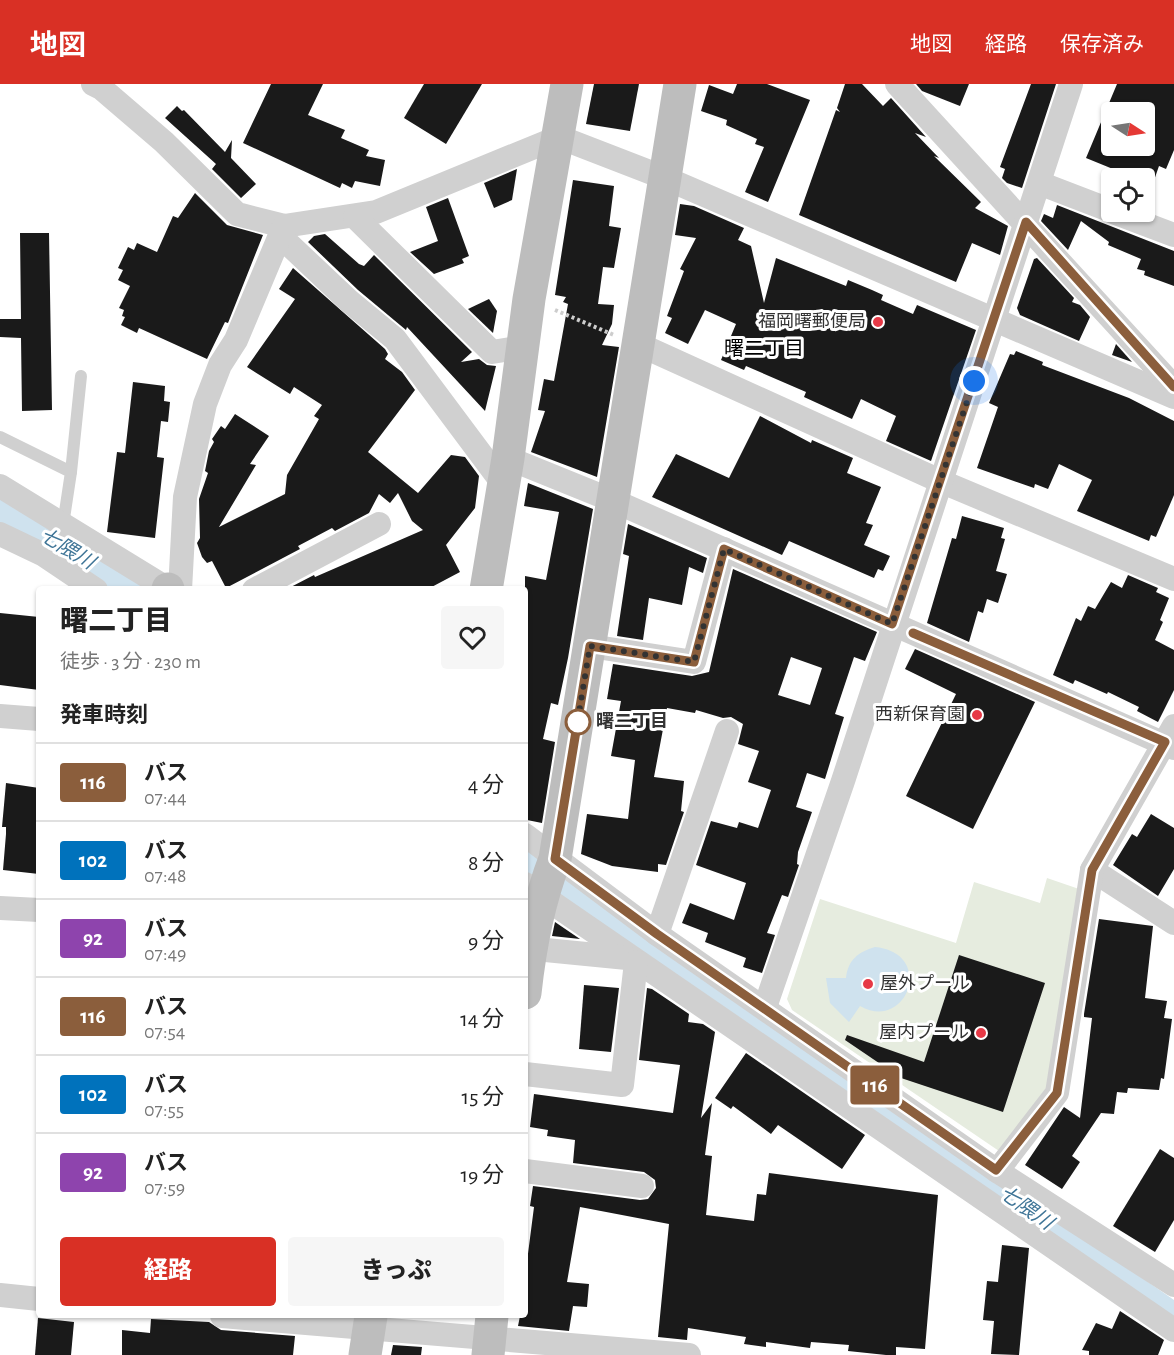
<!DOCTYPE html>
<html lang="ja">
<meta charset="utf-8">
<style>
:root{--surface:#fff;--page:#f6f6f6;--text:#222;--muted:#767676;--line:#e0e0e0;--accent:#d93025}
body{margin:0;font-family:"Alegreya Sans","Noto Sans JP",sans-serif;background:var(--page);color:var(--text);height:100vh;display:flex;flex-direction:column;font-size:22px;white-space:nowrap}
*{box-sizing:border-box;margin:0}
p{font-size:20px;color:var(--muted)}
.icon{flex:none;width:33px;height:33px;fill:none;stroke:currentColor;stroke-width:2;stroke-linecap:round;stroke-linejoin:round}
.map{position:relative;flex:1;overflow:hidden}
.side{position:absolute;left:36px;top:502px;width:492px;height:732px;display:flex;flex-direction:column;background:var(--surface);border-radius:6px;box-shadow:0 2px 4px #0004}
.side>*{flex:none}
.badge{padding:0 12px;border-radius:4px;font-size:21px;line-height:39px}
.needle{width:39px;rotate:102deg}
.buttons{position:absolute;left:1101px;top:18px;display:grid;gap:12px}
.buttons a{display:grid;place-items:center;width:54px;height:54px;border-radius:6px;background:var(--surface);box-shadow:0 2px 4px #0004;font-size:30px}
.you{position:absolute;width:30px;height:30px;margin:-15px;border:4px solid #fff;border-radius:50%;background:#1a73e8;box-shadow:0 0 0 9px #1a73e833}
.map>.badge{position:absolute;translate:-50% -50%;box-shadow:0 0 0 3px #fff}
h2{padding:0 24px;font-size:22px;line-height:54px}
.round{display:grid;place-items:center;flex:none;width:63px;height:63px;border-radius:6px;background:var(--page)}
.summary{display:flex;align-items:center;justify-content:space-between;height:102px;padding:0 24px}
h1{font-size:28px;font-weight:800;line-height:45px}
.action{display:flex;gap:12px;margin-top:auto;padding:12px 24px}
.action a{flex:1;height:69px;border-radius:6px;background:var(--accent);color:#fff;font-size:24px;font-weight:800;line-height:69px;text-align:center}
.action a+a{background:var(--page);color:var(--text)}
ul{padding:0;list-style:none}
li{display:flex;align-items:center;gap:18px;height:78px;padding:0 24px;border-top:2px solid var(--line)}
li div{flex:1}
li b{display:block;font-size:22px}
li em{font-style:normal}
li .badge{min-width:66px;font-weight:700;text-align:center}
header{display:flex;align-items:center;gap:36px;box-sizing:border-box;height:84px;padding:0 30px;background:var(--accent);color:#fff}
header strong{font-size:28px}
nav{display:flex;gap:33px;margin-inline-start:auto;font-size:21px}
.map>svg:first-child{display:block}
.green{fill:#e6ecdf}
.water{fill:#cfe2ee}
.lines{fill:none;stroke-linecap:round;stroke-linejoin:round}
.river{stroke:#cfe2ee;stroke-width:39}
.building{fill:#1a1a1a;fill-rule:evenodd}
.path{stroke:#cdcdcd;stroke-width:4;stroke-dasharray:3 3;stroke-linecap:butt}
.lane{stroke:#d0d0d0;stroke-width:12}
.street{stroke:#d0d0d0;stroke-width:24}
.secondary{stroke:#bdbdbd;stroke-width:33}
.line-casing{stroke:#fff;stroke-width:14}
.line{stroke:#8b5e3c;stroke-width:9}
.walk{stroke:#333;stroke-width:6;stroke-dasharray:0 10.8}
.poi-dot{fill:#e63946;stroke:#fff;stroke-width:2}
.stop-dot{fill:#fff;stroke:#8b5e3c;stroke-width:3}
.labels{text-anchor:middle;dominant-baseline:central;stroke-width:6;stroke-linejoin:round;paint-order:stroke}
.poi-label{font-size:18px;fill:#333;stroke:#fff;text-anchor:end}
.stop-label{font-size:18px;font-weight:bold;fill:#333;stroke:#fff;text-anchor:start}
.neighbourhood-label{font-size:20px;fill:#000;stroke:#fff}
.water-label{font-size:20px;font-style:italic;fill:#3f7597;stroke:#fff}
</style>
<header>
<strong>地図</strong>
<nav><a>地図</a><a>経路</a><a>保存済み</a></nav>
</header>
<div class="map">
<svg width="1174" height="1271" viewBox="0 0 1174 1271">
<rect width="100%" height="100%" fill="#fff"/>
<polygon class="green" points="1047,794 1079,805 1050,999 999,1067 792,926 787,915 820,815 956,859 974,798 1040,819"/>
<g class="water">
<polygon points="525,761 537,770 532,787 525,782"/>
<polygon points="568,795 1174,1216 1174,1233 560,811"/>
<path d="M875,863C936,869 907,949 860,922L849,938L830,919L826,894H846C848,876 858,868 875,863Z"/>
</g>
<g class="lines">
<g class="river">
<polyline points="0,425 133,506"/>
<polyline points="525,772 608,833"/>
</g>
</g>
<g class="building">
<polygon points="271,0 323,0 308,31 345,46 341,54 369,66 366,72 385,76 380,102 355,97 352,104 342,99 340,104 243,59"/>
<polygon points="424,0 482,0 446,60 404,34"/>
<polygon points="594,0 639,0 630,47 586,40"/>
<polygon points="737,0 767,0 810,16 768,118 745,108 764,63 755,60 757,55 726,41 727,36 701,27 709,1 733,10"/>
<polygon points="845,0 862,0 883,22 891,14 926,53 915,49 939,74 934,72 981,118 975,124 1008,142 1000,171 972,159 956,198 799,131 836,26 840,28 837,24"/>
<polygon points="916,0 969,0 960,22 922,7"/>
<polygon points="1031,0 1056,0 1022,104 1007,99 1002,94 1005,85 1000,83"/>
<path d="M1117,0H1174V66L1166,85L1159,82L1152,102L1144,99V94H1135L1086,74ZM1112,28H1144V62H1112Z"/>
<polygon points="177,22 182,27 184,26 225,68 232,56 231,74 256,100 241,114 212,85 216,80 165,34"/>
<polygon points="517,85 512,116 494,124 484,99"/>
<polygon points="573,96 614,102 609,142 621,144 614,184 603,183 598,220 614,221 612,240 602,261 619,263 597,393 531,368 545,327 538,326 544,295 554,297 568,220 563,218 566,213 555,211"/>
<polygon points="195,109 227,141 263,151 228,239 225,238 207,275 139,244 137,249 121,241 125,233 122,232 124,226 119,224 130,202 118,196 123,186 118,184 128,163 134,166 137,159 157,168 173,132 178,134"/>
<polygon points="448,114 469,172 462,175 464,179 434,190 410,168 438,157 426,123"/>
<polygon points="680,120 694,122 744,144 738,156 751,162 764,219 776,174 846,202 848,196 872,206 883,211 881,216 913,230 917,221 976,246 931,377 886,357 896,332 861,315 852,335 804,313 806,308 746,282 744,286 721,276 736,240 705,226 688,260 665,249 672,234 667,232 684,187 680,185 696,154 675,151"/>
<polygon points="1057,121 1174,167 1174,202 1144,191 1145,187 1137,185 1141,175 1108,161 1109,158 1081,137 1068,166 1041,137 1044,130 1053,134"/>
<polygon points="20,149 49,149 52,326 22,327 21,254 0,253 0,235 21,235"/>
<polygon points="325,150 359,180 364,182 374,171 472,268 461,278 479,275 487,281 496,282 485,327 407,243 406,246 358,206 308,158 314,152"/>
<polygon points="1037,174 1074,214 1072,218 1080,221 1090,233 1079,257 1020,231 1017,224 1034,175"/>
<polygon points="293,184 385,265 388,270 385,275 402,288 415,306 368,368 418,409 451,371 465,373 479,392 475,424 446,461 460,488 426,506 285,506 314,491 315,493 423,446 412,437 398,409 390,419 379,410 369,429 335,447 332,444 298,462 300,465 226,504 212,477 207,479 202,473 197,459 200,454 199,415 208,389 205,387 209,367 214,358 212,355 221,342 225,345 235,330 269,352 250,380 256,381 219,443 285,410 287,391 319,335 314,332 322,321 294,303 290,310 247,283 295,215 279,205"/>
<polygon points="489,215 497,227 493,249 468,225"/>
<polygon points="1116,260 1132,278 1112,271"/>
<polygon points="1016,267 1043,278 1042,281 1129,314 1174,337 1174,411 1156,453 1151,451 1149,457 1077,427 1092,396 1059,380 1048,405 1035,400 1034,404 977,384 998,323 989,319 1010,270 1014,271"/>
<polygon points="133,298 165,302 164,317 170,318 168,338 161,337 157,373 164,374 155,454 107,448 117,368 125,369"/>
<polygon points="760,332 811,359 812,356 853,374 847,389 881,403 866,439 873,441 864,461 890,472 883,487 878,485 874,494 789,457 782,471 652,413 676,370 729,394"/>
<polygon points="528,399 593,425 568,574 558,621 551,619 543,655 555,658 542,739 527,736 528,729 525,728 525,492 546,496 559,428 524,422"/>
<polygon points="962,432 1004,444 1001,454 1005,455 996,487 1007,490 998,519 987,515 983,529 978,527 969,558 927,539 952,454 956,455"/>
<polygon points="628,440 707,474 703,489 689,483 682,521 649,514 643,556 617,552 629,472 623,470"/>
<path d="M733,485L877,548L865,577L854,573L835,630L844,633L825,695L807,689L796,723L812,728L798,768L797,780L799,781L788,813L782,811L767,849L775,851L762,889L743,883L746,874L705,858L708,849L682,839L690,819L734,836L746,799L696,781L711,737L737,744L739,738L758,744L771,706L748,698L759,667L738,660L743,640L731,633L723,634L696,626L695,629L667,624L654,693L684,697L681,727L684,728L666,781L658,780V788L612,782L581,770L587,730L628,735L635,676L611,672L621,617L607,615L613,580L692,592L709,588ZM791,573L822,584L810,621L778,611Z"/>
<polygon points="1128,491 1158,504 1156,508 1169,514 1160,536 1163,538 1155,556 1174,566 1174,606 1158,638 1137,627 1139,623 1108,608 1107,610 1075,596 1073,600 1053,591 1076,534 1081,537 1088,522 1095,525 1111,498 1122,504"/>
<polygon points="0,529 39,533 39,606 0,601"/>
<polygon points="915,565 1035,618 973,745 906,712 956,610 905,585"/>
<polygon points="6,699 39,704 39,790 3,786 6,750 6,743 2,743"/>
<polygon points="1151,730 1174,744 1174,785 1158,812 1113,781 1132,750 1137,753"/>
<polygon points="1099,835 1153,842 1145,914 1167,917 1164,934 1172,935 1164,995 1161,994 1159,1006 1128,1004 1127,1009 1117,1008 1114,1030 1101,1029 1072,1072 1080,1078 1062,1105 1025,1081 1064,1023 1080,1034 1092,934 1084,933 1084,930"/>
<polygon points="555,838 580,855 552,852"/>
<polygon points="959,871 1045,899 1003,1028 901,994 845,956 847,951 924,978"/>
<polygon points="584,901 619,904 611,968 579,965"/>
<polygon points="647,904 652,905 689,930 688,938 703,940 715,948 701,1034 712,1019 705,1071 712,1072 706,1131 754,1137 757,1110 766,1111 769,1089 938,1111 925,1265 896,1263 896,1271 886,1271 848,1267 849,1261 811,1258 810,1264 766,1258 766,1263 744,1260 746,1253 688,1244 687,1256 658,1253 669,1140 580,1123 567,1198 589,1200 587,1223 573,1222 569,1247 518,1242 520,1232 525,1232 525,1193 534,1123 530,1122 533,1102 640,1116 648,1115 656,1104 655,1096 644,1088 573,1079 575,1056 547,1052 548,1046 530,1043 534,1010 673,1029 680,981 639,976"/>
<polygon points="746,969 865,1051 842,1085 778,1041 771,1050 733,1022 731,1025 715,1014"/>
<polygon points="1160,1065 1174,1074 1174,1136 1155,1168 1113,1142"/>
<polygon points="1002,1161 1029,1164 1019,1271 991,1270 994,1237 983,1236 987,1197 998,1198"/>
<polygon points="1120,1227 1164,1256 1158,1271 1089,1271 1089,1267 1082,1266 1096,1239 1112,1245"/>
<polygon points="38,1234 74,1238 71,1271 35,1271"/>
<polygon points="151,1235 209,1238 221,1246 295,1252 293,1271 122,1271 122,1246 150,1249"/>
<polygon points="393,1261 422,1263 421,1271 391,1271"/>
</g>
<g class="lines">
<polyline class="path" points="555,226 614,251"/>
<g class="lane">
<polyline points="0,353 71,388 63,441"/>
<polyline points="71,388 81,292"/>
</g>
<g class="street">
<polyline points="93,0 101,4 164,58 237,130 284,142 376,128 559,53 665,94 1174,313"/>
<polyline points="897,0 1174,303"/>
<polyline points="1039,99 1112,127"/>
<polyline points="1113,128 1174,151"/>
<polyline points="355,133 492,268 524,263"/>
<polyline points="280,152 349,217 395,255 504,401"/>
<polyline points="638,260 940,397 1174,495"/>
<polyline points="508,374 614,417 1174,664"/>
<polyline points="0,402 168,505"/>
<polyline points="0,450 44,471 96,506"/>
<polyline points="180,506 185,413 205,320 220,281 236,256 284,142"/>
<polyline points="254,506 379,440"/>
<polyline points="590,562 694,578 724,465"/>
<polyline points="0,632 39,635"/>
<polyline points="525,751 657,850 997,1087 1174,1201"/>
<polyline points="1092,786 1174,839"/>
<polyline points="525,800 1174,1246"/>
<polyline points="0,824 39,826"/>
<polyline points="657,850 727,647"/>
<polyline points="525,864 627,874"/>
<polyline points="765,923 843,697 1071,0"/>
<polyline points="525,990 622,1001 636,878"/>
<polyline points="525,1087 642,1102"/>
<polyline points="997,1087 1057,1009 1092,786 1174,642"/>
<polyline points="0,1211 39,1215"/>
<polyline points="222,1232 689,1271"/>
</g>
<g class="secondary">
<polyline points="168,505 168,506"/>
<polyline points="486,506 508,374 529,215 567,0"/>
<path d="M525,909C530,862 538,819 555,775L680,0"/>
<polyline points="365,1271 371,1232"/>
<polyline points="488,1271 492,1232"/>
</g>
</g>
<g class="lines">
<defs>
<polyline id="line" points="913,549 1165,658 1092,786 1057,1009 996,1086 657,850 555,775 590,562 694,578 724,465 892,540 1026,138 1174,303"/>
</defs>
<use href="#line" class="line-casing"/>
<use href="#line" class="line"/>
<polyline class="walk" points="578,638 576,647 590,562 694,578 724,465 892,540 974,297"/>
</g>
<g class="poi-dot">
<circle cx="878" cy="238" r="6"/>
<circle cx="977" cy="631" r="6"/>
<circle cx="868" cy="900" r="6"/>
<circle cx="981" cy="949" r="6"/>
</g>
<circle class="stop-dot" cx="578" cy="638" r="12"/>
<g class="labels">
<g class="poi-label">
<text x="866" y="238">福岡曙郵便局</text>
<text x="965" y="631">西新保育園</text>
<text x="880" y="900" text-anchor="start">屋外プール</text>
<text x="969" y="949">屋内プール</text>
</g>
<g class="stop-label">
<text x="596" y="638">曙二丁目</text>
</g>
<g class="neighbourhood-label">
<text x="764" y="265">曙二丁目</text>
</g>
<g class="water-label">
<text transform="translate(67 465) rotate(31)">七隈川</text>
<text transform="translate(1026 1124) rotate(35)">七隈川</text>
</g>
</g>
</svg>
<div class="buttons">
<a><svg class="needle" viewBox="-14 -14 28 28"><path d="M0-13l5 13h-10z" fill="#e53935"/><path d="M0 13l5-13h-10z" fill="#767676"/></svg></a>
<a><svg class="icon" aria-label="locate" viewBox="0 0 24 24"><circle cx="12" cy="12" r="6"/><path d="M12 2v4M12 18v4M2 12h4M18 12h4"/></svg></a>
</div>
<div class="you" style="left:974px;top:297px"></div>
<b class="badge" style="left:875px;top:1001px;background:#8b5e3c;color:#fff">116</b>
<section class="side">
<div class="summary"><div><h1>曙二丁目</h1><p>徒歩 · 3 分 · 230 m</p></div><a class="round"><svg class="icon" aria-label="heart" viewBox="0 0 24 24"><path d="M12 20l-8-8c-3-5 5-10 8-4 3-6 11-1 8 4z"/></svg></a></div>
<h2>発車時刻</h2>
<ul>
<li><span class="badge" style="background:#8b5e3c;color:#fff">116</span><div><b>バス</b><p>07:44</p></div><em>4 分</em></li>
<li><span class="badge" style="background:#0072bc;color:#fff">102</span><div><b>バス</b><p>07:48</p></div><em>8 分</em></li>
<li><span class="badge" style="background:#8e44ad;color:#fff">92</span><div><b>バス</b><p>07:49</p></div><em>9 分</em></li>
<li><span class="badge" style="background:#8b5e3c;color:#fff">116</span><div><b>バス</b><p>07:54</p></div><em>14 分</em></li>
<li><span class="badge" style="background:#0072bc;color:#fff">102</span><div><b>バス</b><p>07:55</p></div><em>15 分</em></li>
<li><span class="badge" style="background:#8e44ad;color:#fff">92</span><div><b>バス</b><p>07:59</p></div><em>19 分</em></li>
</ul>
<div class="action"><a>経路</a><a>きっぷ</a></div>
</section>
</div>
